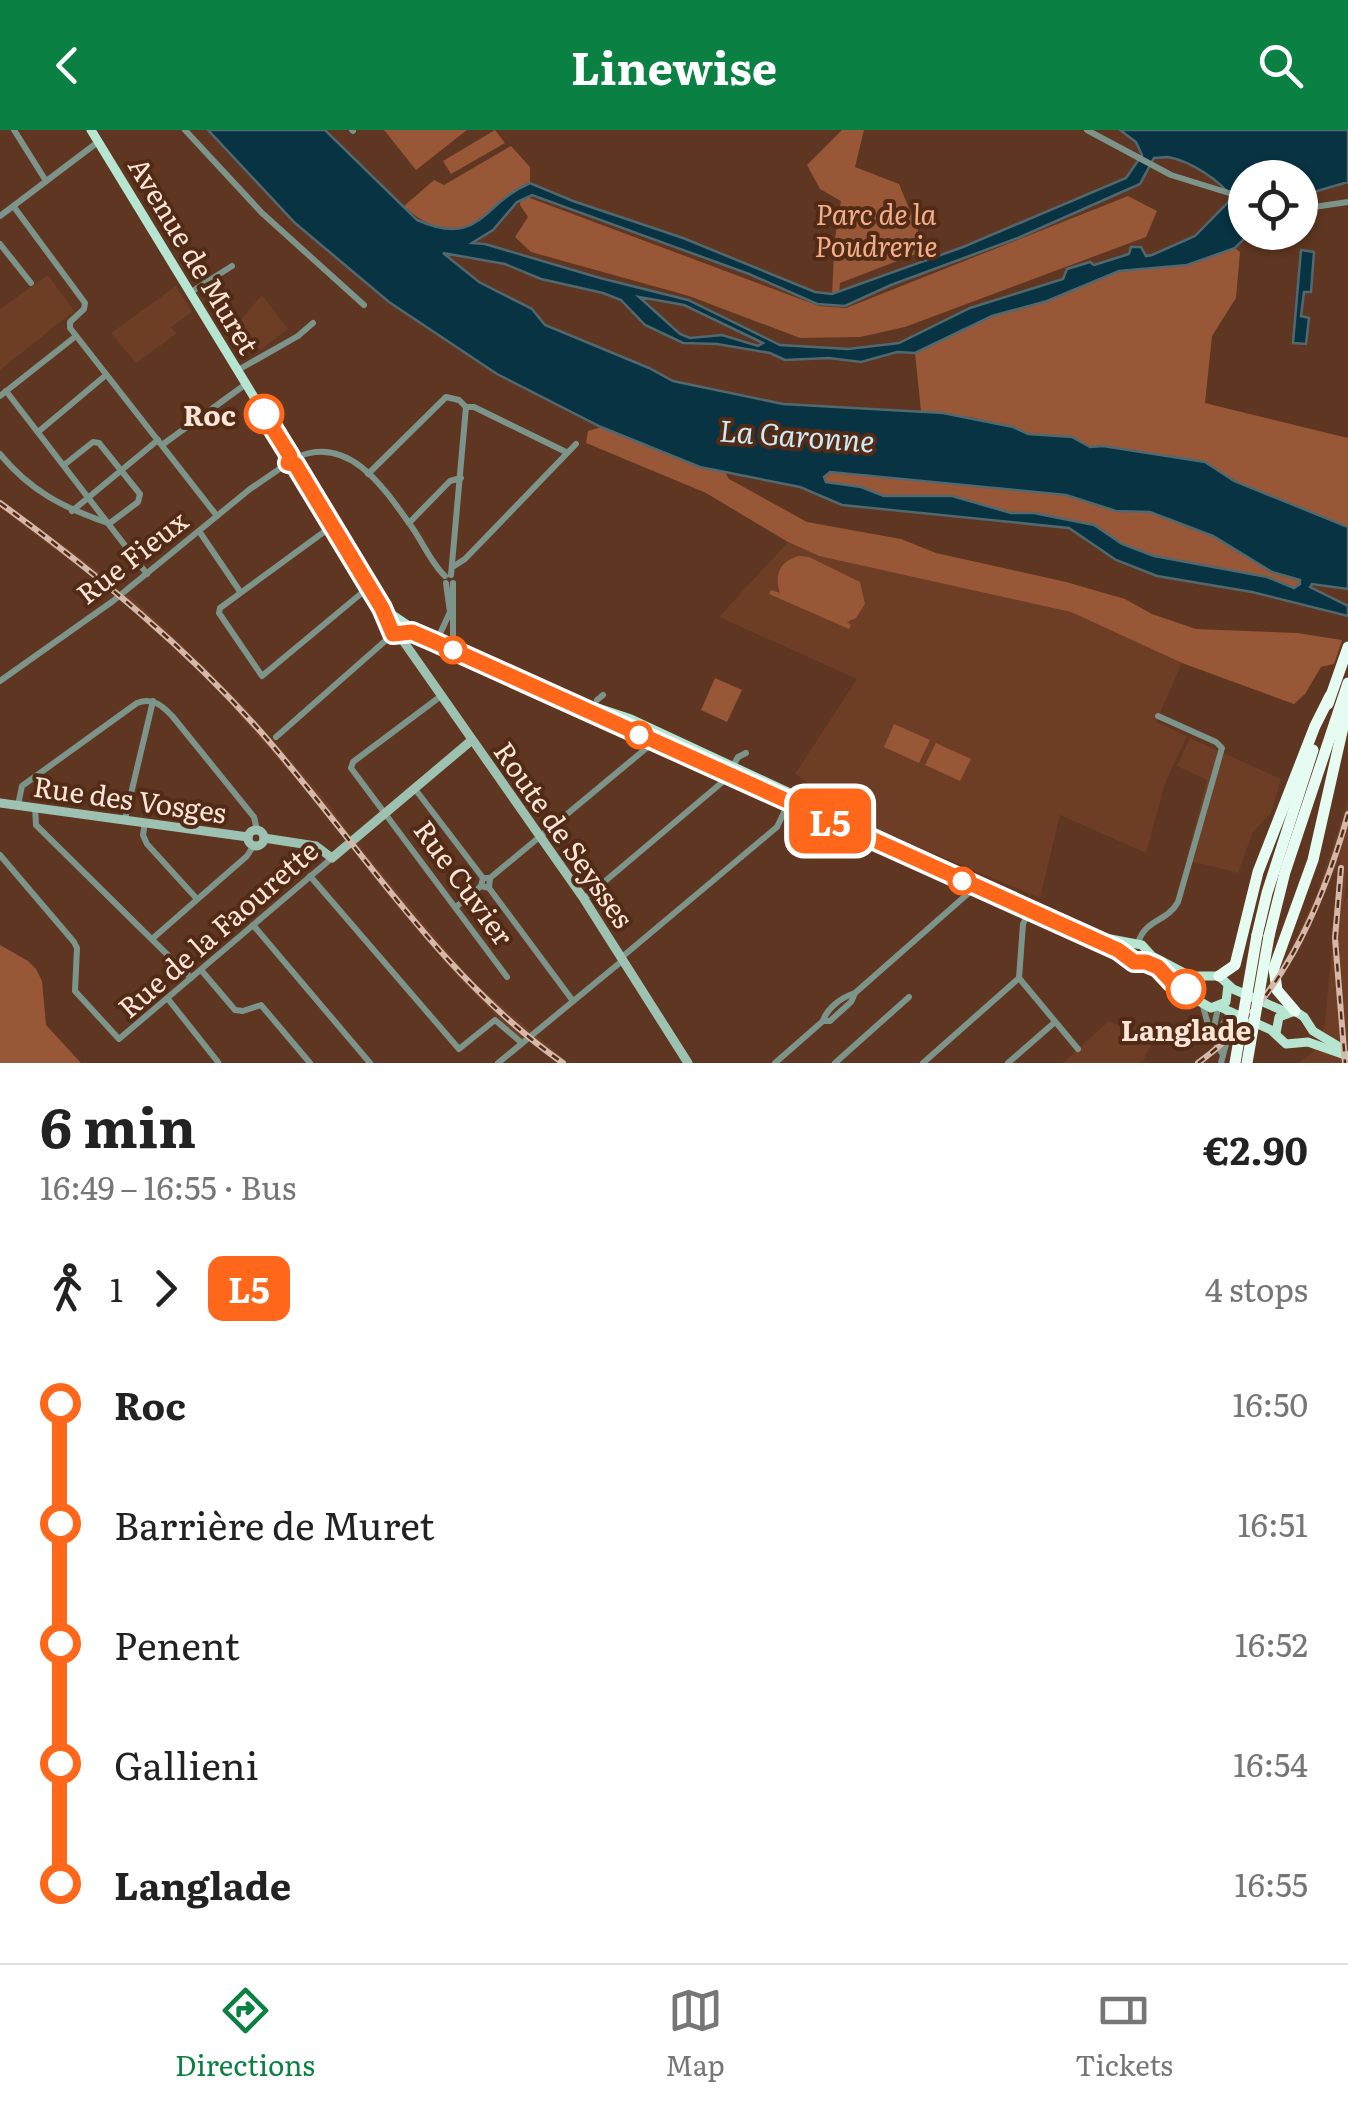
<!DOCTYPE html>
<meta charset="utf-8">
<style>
:root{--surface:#fff;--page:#f2f2f2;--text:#222;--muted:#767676;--line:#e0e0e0;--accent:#0b8043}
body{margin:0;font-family:Literata,serif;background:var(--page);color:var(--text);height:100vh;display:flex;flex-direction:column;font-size:38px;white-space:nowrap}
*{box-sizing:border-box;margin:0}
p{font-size:32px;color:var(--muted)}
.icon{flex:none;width:55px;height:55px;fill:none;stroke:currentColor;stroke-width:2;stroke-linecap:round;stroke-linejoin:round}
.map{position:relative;height:933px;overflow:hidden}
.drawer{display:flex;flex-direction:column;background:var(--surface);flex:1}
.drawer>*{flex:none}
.badge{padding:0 20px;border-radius:15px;font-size:35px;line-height:65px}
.controls{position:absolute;left:1228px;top:30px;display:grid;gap:20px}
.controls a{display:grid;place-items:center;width:90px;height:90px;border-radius:50%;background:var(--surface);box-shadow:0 2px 8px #0004;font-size:50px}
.map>.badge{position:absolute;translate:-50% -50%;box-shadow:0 0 0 5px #fff}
.legs{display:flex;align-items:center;gap:15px;height:110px;padding:0 40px;font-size:32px}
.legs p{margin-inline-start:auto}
.overview{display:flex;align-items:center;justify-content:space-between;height:170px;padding:0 40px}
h1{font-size:55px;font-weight:700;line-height:75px}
ul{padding:0 40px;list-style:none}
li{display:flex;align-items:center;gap:35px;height:120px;font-size:38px}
li i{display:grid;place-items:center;width:15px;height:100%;margin:0 12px;background:currentColor}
li i::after{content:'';width:25px;height:25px;margin:-12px;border:8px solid;border-radius:50%;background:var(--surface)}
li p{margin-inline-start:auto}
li:first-child i{background:linear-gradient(#0000 50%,currentColor 0)}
li:last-child i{background:linear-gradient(currentColor 50%,#0000 0)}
header{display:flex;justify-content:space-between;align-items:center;height:130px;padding:0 40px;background:var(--accent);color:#fff;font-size:45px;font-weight:700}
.menu{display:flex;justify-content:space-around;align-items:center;height:140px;border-top:2px solid var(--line);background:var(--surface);font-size:28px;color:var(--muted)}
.menu a{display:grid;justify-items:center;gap:5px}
.menu .on{color:var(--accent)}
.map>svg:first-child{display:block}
.built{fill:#6d3e25}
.green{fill:#985736}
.water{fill:#073342;stroke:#51686f;stroke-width:2.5;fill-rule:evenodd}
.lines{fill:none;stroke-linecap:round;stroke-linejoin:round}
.street{stroke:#7d948a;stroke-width:6}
.secondary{stroke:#9dc2b2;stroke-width:9}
.primary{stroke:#b6e5d1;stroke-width:9}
.highway{stroke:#e6fcf2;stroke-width:11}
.rail-casing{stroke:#d5b8a9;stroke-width:6}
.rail{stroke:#522b17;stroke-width:2.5;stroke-dasharray:8;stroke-linecap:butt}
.highway-bridge{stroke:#e6fcf2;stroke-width:11}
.line-1-casing{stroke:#fff;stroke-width:22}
.line-1{stroke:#ff671b;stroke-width:15}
.stop-1-dot{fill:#fff;stroke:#ff671b;stroke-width:5}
.labels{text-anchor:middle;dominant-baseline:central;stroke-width:8;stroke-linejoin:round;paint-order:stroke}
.park-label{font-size:28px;font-style:italic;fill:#f5ae8a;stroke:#522b17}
.street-label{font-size:28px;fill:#fee5d8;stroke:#522b17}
.stop-label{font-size:28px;font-weight:bold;fill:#fee5d8;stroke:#522b17;text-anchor:end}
.water-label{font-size:30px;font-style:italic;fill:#cee8f4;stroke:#522b17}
</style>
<header><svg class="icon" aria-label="back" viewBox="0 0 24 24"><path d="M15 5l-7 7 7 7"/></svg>Linewise<svg class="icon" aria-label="search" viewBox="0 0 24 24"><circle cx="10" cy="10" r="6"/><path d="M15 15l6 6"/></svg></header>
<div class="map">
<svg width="1348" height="933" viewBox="0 0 1348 933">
<rect width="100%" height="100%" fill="#5e3621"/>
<g class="built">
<polygon points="48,145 74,181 0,240 0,179"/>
<polygon points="176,156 192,182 171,197 176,204 136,233 111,203"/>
<polygon points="262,165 288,199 260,220 240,191"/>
<polygon points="0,370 107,447 125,466 128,464 174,507 247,580 328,673 348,702 471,850 569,933 558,933 531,912 519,908 456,845 386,763 325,682 208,549 116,465 0,378"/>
<polygon points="788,412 819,426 1071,482 1182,533 1156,592 1187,606 1165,653 1146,723 1060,685 1040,768 820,676 825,665 795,644 857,549 719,487"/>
<polygon points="1190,608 1281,649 1271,683 1253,702 1238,743 1186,730 1207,650 1177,636"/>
<polygon points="1348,671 1348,735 1344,773 1348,764 1348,933 1298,933 1313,922 1325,894 1340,728 1304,808 1289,837 1284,834 1317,764"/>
<polygon points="1109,891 1152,913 1142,933 1063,933"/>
</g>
<g class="green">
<polygon points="384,0 467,0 416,40"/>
<polygon points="495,0 505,13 451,44 443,31"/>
<polygon points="842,0 864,0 855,37 899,54 926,120 840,153 839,163 832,164 835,108 841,71 820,59 807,35"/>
<path d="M511,16L530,37V68L819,176L846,178L1128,66L1157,81L1146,107L905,197L860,207L800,208L689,166L531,122L515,107L528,87L520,75L522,57C498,70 495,80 478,93C454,110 421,93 404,76L434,50L444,55Z"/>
<polygon points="1235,118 1240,122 1236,168 1212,206 1205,273 1348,308 1348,397 1234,350 1205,332 1103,316 1090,317 1072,307 1028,304 1013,297 975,288 921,281 915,223 992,186 1047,171 1120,141 1187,135"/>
<polygon points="601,297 700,337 725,342 729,349 807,392 901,409 936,423 1066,452 1125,469 1152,484 1196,499 1297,503 1342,510 1334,534 1321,537 1305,564 1294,574 1182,533 1071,482 819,426 788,412 706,363 586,313 588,301"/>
<polygon points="830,342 1066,365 1116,381 1150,382 1213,406 1272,441 1301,451 1300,455 1294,458 1267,447 1154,426 1122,414 1100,398 1054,387 1011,383 952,366 884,366 861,357 826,352 825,344"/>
<path d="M799,426L809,427L860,452L865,474L856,488L847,492L851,495L849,499L769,464L771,460L780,463C774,444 780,431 799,426Z"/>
<polygon points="715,548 742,560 727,592 701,580"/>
<polygon points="894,594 930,610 919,633 884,617"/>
<polygon points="936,613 971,629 960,651 925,635"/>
<polygon points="0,815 28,831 36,839 42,851 46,895 81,933 0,933"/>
</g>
<g class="water">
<path d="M208,0H325L417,90C481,118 481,74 530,53L573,71L683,108L815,162L832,164L963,117L1126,48L1142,25L1136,12L1120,0H1348V52L1300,66V48H1245V102L1250,103L1235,118L1187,135L1119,141L1047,171L992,186L915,223L897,222L861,232L829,228L785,230L770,223L717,214L683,213L645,195L621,170L603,163L541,149L505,134L443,123L479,152L532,179L545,195L649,238L673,251L783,274L943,283L1013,297L1028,304L1072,307L1090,317L1103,316L1205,332L1234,351L1348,397V459L1312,454L1310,457L1348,476V486L1252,462L1157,446L1116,430L1069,398L842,375L800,357L700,337L601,297L497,244L389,172L295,93ZM1168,27C1190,31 1220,50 1232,68L1195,106L1152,125L1146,126L1141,117H1131L1129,124L1094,135L1090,132L1067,139L1063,149L970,178L899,213L848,219L780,215L688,170L600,148L485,114L472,113L493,100L517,72L532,65L749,144L817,174L845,176L891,155L1018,108L1140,54L1154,28ZM639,167L684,175L763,213L758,216L722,205L690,208L680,204ZM830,342L1066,365L1116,381L1150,382L1213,406L1272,442L1300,450V454L1294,458L1267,447L1154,426L1122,414L1094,395L1034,383H1011L952,366H884L861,357L826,352L824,347Z"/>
<polygon points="1301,120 1314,122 1311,162 1304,162 1301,186 1309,188 1306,214 1293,213"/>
</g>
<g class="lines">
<g class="street">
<polyline points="14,0 46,51"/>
<polyline points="185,0 262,83 364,175"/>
<polyline points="352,0 353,1"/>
<polyline points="1087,0 1171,45 1245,68"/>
<polyline points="14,77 85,173 84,179 70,192 70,198 217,386"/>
<polyline points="1300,79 1348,72"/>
<polyline points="0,86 98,12"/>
<polyline points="0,114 31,153"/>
<polyline points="191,162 232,136"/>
<polyline points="238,240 298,206 313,193"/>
<polyline points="6,261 147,444"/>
<polyline points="0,266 76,206"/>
<polyline points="38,302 106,245"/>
<polyline points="162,315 246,254"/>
<path d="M0,324C30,361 64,378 108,393"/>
<path d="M297,327C348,305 382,355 409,393C422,410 430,432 445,446"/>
<polyline points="64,335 93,312 99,313 140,364 138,372 110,393"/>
<polyline points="368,344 446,267 459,270 466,277 474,277 566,322"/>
<polyline points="72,381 158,310"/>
<polyline points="409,393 450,351 461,348"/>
<polyline points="332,396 220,478 219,483 262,546 369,457"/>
<polyline points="199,401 239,460"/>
<polyline points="454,436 465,429 576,314"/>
<polyline points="451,445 466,277"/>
<polyline points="438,508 450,482 446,453"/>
<polyline points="446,517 453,508 453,453"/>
<polyline points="0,551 113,471 250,359 288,333"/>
<polyline points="441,566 353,632 351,638 507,847"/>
<polyline points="597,570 603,565"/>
<polyline points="276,607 393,504"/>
<polyline points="415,659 483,748"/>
<path d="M18,675L22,656L137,573C153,567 163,576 173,587L254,687L257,700"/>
<polyline points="35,677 36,695 191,848"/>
<polyline points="125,689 153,571"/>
<polyline points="145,692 143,705 147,714 197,769"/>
<polyline points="0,725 74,812 77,818 75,861 119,909 332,728"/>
<polyline points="310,746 459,919 495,890 522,913"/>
<polyline points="490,748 655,611"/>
<polyline points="489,758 490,748 483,748 481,756 489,758 573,871"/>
<polyline points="584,769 726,649 738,627 746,623"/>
<polyline points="1032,776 1023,794 1019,848 1078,919"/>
<polyline points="456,777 481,756"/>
<polyline points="253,795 370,933"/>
<polyline points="152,809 247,726 254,715"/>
<path d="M1138,813C1145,789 1167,792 1178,772L1222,618L1216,612L1158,586"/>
<polyline points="622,827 777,697 789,672"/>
<polyline points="201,840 235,880 243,881 261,875 310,933"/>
<polyline points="168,869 218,932"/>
<polyline points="1203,876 1210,902 1223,925"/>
<polyline points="1218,878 1214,897 1223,908"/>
<polyline points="823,891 830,891 851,872 855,863 980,753"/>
<polyline points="498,933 622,831"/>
<path d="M775,933L823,891C827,878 842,867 855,863"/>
<polyline points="835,933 909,867"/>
<polyline points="923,933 1019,848"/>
<polyline points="1008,933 1055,892"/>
<polyline points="1221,933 1226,914 1222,896 1230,881"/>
</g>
<g class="secondary">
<polyline points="399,505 584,769 688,933"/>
<polyline points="0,673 248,707"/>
<circle cx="256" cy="708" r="8"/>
<polyline points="264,708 316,716 332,728 472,610"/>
</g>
<g class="primary">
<polyline points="91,0 290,326 288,333 295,335"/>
<polyline points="297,332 295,335 382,478 392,502 403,504 405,494"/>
<polyline points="382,478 409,496 586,574 631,589 1032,776 1105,808 1142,815 1152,826 1190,846 1219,846 1233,859 1286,882"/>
<polyline points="580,578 808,681"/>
<polyline points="1059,794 1123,823 1134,832 1149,832 1195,860"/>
<polyline points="1197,856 1197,870 1211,878 1226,872 1228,855"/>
<polyline points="1220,877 1271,900 1286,914 1308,912 1348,926"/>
<polyline points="1276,903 1279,887 1295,881 1304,887 1313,901 1338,916"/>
</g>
<g class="highway">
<polyline points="1328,574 1348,517"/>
<polyline points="1257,805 1267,763 1313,620"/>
<polyline points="1269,806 1285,742 1348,553"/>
<polyline points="1219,846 1235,835 1258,742 1315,596 1330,566"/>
<polyline points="1295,881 1277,860 1274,838 1313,730 1348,575"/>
</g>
<defs>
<g id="rail">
<path d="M0,373C96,443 189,519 267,609C363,720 442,848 563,933"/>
<polyline points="1341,738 1335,808 1345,933"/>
<path d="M1198,933C1280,873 1321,780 1348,684"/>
</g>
</defs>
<use href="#rail" class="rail-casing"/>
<use href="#rail" class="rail"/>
<g class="highway-bridge">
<polyline points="1235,933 1257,805"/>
<polyline points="1247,933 1269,806"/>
</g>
</g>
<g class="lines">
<defs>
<polyline id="line-1" points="264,284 290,326 288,333 295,334 382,478 393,504 412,502 433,511 1118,820 1134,832 1146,832 1158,837 1172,852 1186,859"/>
</defs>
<use href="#line-1" class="line-1-casing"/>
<use href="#line-1" class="line-1"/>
</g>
<g class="stop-1-dot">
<circle cx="264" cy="284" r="18"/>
<circle cx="453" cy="520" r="12"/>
<circle cx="639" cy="605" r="12"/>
<circle cx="962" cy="751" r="12"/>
<circle cx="1186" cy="859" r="18"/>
</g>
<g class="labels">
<g class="park-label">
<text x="876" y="83">Parc de la<tspan x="876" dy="32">Poudrerie</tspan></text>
</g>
<g class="street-label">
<text transform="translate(195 125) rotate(59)">Avenue de Muret</text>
<text transform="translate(131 426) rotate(-38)">Rue Fieux</text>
<text transform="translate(130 668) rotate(8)">Rue des Vosges</text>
<text transform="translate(565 704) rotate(55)">Route de Seysses</text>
<text transform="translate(465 752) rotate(54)">Rue Cuvier</text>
<text transform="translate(217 798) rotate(-41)">Rue de la Faourette</text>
</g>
<g class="stop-label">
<text x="236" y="284">Roc</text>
<text x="1186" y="899" text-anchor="middle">Langlade</text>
</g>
<g class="water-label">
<text transform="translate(797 304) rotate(4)">La Garonne</text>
</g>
</g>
</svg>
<div class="controls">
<a><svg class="icon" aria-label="locate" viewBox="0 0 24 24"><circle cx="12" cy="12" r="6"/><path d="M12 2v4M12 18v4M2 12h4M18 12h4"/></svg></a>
</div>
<b class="badge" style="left:830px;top:691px;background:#ff671b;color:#fff">L5</b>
</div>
<section class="drawer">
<div class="overview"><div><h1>6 min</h1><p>16:49 – 16:55 · Bus</p></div><b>€2.90</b></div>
<div class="legs"><svg class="icon" aria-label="walk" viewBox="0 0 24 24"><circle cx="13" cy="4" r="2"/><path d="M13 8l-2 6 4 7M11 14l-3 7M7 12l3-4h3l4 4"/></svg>1<svg class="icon" aria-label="forward" viewBox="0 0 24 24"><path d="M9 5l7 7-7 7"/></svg><b class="badge" style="background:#ff671b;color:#fff">L5</b><p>4 stops</p></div>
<ul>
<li><i style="color:#ff671b"></i><b>Roc</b><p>16:50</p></li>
<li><i style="color:#ff671b"></i><span>Barrière de Muret</span><p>16:51</p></li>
<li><i style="color:#ff671b"></i><span>Penent</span><p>16:52</p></li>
<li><i style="color:#ff671b"></i><span>Gallieni</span><p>16:54</p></li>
<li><i style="color:#ff671b"></i><b>Langlade</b><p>16:55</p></li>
</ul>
</section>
<nav class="menu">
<a class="on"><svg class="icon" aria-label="directions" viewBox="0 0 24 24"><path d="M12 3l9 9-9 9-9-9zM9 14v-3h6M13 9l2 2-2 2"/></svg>Directions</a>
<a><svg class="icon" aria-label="map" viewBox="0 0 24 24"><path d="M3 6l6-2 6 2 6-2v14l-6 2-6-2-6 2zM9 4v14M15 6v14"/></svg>Map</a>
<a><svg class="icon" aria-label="tickets" viewBox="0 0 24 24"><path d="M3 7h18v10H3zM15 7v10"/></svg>Tickets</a>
</nav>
